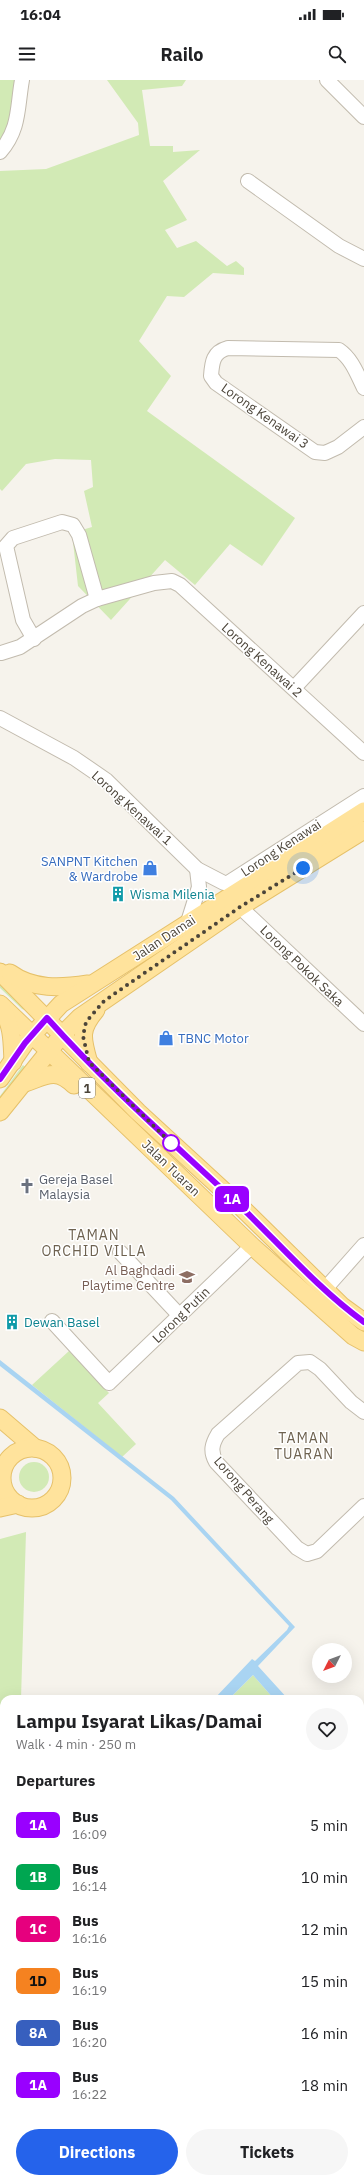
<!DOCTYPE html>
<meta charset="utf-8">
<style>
:root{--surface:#fff;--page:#f6f6f6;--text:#202124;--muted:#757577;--accent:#2563eb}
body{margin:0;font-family:"IBM Plex Sans",sans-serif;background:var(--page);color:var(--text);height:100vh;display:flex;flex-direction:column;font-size:15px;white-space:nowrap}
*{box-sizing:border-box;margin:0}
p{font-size:13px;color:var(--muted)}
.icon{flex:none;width:22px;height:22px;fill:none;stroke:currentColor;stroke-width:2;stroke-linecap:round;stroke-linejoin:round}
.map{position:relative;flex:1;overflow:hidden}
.panel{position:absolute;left:0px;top:1615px;width:364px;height:488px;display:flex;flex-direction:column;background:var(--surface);border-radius:12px 12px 0 0;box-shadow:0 4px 16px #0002}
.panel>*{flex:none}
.badge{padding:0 8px;border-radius:6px;font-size:14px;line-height:26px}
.needle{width:26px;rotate:228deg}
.buttons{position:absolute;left:312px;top:1563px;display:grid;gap:8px}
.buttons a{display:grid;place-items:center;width:40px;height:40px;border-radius:50%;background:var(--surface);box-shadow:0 4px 16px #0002;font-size:20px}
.you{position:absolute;width:20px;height:20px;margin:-10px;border:3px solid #fff;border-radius:50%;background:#1a73e8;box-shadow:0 0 0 6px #1a73e833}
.map>.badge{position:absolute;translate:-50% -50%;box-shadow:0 0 0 2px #fff}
h2{padding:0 16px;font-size:15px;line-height:36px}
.round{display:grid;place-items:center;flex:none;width:42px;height:42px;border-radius:21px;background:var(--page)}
.overview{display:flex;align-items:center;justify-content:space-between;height:68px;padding:0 16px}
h1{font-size:19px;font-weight:700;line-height:30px}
.action{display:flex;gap:8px;margin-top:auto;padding:8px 16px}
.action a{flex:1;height:46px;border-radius:24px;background:var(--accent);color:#fff;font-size:16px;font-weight:700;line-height:46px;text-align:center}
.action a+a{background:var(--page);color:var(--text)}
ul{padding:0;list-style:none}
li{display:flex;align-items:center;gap:12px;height:52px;padding:0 16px}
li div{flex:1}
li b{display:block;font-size:15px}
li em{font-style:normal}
li .badge{min-width:44px;font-weight:700;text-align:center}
.status{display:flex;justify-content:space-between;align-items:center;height:28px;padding:0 20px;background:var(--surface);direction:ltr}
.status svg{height:11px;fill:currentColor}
header{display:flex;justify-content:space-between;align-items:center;height:52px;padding:0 16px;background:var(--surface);font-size:18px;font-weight:700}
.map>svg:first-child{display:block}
.green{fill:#d2eab5}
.water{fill:#a9d4f2}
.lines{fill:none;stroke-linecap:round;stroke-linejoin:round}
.stream{stroke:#a9d4f2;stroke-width:3.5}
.minor-casing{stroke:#c2bbae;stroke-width:16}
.major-casing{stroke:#e6c16a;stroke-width:19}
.minor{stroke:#fff;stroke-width:14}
.major{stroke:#ffe39c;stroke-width:17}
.line-casing{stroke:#fff;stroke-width:9}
.line{stroke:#90f;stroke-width:6}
.walk{stroke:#4b4439;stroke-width:4;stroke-dasharray:0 7.2}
.stop-dot{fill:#fff;stroke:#90f;stroke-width:2}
.labels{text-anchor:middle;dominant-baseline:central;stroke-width:3;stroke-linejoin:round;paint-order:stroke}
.shield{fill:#fff;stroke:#817c74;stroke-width:1}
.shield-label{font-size:12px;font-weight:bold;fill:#4b4439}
.street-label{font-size:13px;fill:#4b4439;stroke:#fff}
.shop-label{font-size:13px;fill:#366cbe;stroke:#fff;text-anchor:end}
.culture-label{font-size:13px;fill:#0d838f;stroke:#fff;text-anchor:start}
.worship-label{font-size:13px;fill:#5b616d;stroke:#fff;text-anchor:start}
.education-label{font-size:13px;fill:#785e54;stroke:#fff;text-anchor:end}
.neighbourhood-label{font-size:14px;letter-spacing:1px;fill:#6e6250;stroke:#fff}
</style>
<div class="status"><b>16:04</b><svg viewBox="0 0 49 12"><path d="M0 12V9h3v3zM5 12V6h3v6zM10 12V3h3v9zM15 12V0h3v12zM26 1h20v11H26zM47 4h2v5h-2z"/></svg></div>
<header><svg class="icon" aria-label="menu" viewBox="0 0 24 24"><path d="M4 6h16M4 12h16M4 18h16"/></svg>Railo<svg class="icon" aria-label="search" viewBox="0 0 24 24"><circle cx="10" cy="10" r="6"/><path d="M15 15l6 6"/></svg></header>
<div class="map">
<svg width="364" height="2103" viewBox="0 0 364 2103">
<rect width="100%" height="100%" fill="#f6f3ec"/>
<g class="green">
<polygon points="0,0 17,0 12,34 0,65"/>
<polygon points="107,0 186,0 182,6 142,10 150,66 173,66 173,72 200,70 163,101 187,140 165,150 177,168 196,161 227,186 236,181 244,188 244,195 213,193 184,217 167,216 139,261 171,296 147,331 295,438 262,486 230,464 195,505 165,480 111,540 78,506 72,453 92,447 84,411 93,407 91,380 55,379 26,384 2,411 0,409 0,91 46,89 139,55 138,43"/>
<polygon points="0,901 30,932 22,929 0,908"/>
<polygon points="23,985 27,989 0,1022 0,1016"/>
<polygon points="69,1271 109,1313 98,1323 136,1364 122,1377 32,1305"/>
<circle cx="34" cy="1397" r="15"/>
<polygon points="26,1452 21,1619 4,1619 4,2099 360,2099 360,1717 364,1721 364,2103 0,2103 0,1459"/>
<polygon points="253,1595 274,1619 229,1619"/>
</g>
<g class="water">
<polygon points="0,1280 174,1417 295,1547 258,1586 288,1619 274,1619 253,1595 229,1619 214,1619 252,1579 255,1581 287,1550 289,1546 171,1420 0,1286"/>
<polygon points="360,1700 364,1705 364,1721 360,1717"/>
</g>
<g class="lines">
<polyline class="stream" points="0,1843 4,1839"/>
<defs>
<g id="minor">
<polyline points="327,0 364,37"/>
<path d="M0,72C20,49 17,28 22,0"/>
<polyline points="248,101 339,166 364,179"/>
<path d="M364,308C357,294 352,279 339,270L228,268C213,272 212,282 211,296L216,303L315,372L325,373L338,367L364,347"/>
<polyline points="34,559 23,540 6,466 13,458 62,442 73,445 79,455 97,519"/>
<polyline points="1,573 20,567 82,526 97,519 154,503 172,501 180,505 364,673"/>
<polyline points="294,608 364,533"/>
<polyline points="0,638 74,678 106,700 197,789 224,803 228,803 364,716"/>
<polyline points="240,827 364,944"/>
<polyline points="188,842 199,807 197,789"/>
<polyline points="120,1172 180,1236"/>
<polyline points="325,1209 364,1165"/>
<polyline points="52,1241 109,1303 252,1166"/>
<path d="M364,1332L351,1322L320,1289L310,1282L298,1283L218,1354C212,1364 210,1371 216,1382L297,1468L307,1474L317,1471L364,1426"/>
</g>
<g id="major">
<polyline points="0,892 138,1032 236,1122 342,1226 364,1242"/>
<path d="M10,893C33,910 61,908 88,904"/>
<polyline points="0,924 252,1166 353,1256 364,1262"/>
<path d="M2,930C13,945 12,964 13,982"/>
<path d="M89,983C82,958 79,950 96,930"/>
<polyline points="0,999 25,963 61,924 364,731"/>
<path d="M25,1003C46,996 55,987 74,1005"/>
<polyline points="0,1032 62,955 80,937 240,827 364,750"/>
<polyline points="0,1338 35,1368"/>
<circle cx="32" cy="1398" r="30"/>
<polyline points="0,1428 18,1424"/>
</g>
</defs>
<use href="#minor" class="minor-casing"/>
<use href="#major" class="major-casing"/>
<use href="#minor" class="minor"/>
<use href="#major" class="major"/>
</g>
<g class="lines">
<defs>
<path id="line" d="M0,999L25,963L47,938C106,1004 172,1062 236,1122C278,1162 317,1208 364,1242"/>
</defs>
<use href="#line" class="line-casing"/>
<use href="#line" class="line"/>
<polyline class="walk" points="171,1063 175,1067 89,982 83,956 86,942 104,921 240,827 303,788"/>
</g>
<defs>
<symbol id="shop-bare" viewBox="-9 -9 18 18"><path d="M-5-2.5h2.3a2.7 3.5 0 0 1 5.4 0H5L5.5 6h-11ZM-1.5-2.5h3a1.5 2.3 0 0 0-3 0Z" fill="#3f7fe0" stroke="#fff" stroke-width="2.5" paint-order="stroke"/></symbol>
<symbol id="building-bare" viewBox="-9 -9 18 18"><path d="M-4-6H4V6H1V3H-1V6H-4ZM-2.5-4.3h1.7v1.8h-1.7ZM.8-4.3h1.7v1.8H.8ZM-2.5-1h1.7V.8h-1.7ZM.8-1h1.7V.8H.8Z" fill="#0f9aa8" stroke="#fff" stroke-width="2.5" paint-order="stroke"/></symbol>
<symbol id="church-bare" viewBox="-9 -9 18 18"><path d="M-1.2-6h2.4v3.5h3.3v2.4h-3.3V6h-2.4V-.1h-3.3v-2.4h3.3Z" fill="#6b7280" stroke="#fff" stroke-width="2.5" paint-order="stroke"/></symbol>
<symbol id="school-bare" viewBox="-9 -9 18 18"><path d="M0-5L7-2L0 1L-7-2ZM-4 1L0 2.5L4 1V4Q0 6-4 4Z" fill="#8d6e63" stroke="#fff" stroke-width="2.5" paint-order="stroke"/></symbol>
</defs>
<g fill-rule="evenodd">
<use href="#shop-bare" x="139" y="777" width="22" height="22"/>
<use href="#building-bare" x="107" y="803" width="22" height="22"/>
<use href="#shop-bare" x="155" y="947" width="22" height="22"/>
<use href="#church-bare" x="16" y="1095" width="22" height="22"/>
<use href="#school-bare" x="176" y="1186" width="22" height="22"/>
<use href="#building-bare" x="1" y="1231" width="22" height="22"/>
</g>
<circle class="stop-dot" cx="171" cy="1063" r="8"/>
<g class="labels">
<rect class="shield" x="79" y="998" width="16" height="20" rx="3"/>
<g class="shield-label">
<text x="87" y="1008">1</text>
</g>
<g class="street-label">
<text transform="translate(265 336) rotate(35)">Lorong Kenawai 3</text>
<text transform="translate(262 580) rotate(42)">Lorong Kenawai 2</text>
<text transform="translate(132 728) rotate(42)">Lorong Kenawai 1</text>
<text transform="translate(281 768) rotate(-33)">Lorong Kenawai</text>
<text transform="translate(164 858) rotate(-33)">Jalan Damai</text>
<text transform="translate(302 886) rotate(44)">Lorong Pokok Saka</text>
<text transform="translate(171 1088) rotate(44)">Jalan Tuaran</text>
<text transform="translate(181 1235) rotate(-44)">Lorong Putin</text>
<text transform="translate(244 1410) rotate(49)">Lorong Perang</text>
</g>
<g class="shop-label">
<text x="138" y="781">SANPNT Kitchen<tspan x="138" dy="15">&amp; Wardrobe</tspan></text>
<text x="178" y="958" text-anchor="start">TBNC Motor</text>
</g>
<g class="culture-label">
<text x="130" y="814">Wisma Milenia</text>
<text x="24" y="1242">Dewan Basel</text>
</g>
<g class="worship-label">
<text x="39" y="1099">Gereja Basel<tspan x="39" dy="15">Malaysia</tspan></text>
</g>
<g class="education-label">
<text x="175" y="1190">Al Baghdadi<tspan x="175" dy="15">Playtime Centre</tspan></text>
</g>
<g class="neighbourhood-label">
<text x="94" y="1155">TAMAN<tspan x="94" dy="16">ORCHID VILLA</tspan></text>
<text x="304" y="1358">TAMAN<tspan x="304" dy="16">TUARAN</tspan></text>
</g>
</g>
</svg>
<div class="buttons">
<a><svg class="needle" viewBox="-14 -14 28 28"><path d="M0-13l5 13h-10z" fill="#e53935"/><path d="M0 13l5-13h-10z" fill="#757577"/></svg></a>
</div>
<div class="you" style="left:303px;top:788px"></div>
<b class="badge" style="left:232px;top:1119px;background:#90f;color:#fff">1A</b>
<section class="panel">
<div class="overview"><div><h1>Lampu Isyarat Likas/Damai</h1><p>Walk · 4 min · 250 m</p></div><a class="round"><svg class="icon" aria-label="heart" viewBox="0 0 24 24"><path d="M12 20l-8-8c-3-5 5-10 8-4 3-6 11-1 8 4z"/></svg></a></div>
<h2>Departures</h2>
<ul>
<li><span class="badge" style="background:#90f;color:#fff">1A</span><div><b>Bus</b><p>16:09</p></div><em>5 min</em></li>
<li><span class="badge" style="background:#00a651;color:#fff">1B</span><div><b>Bus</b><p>16:14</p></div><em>10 min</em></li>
<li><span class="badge" style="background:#e6007e;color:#fff">1C</span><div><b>Bus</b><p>16:16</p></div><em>12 min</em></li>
<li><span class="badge" style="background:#f58220;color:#111">1D</span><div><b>Bus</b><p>16:19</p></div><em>15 min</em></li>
<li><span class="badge" style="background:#375fbe;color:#fff">8A</span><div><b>Bus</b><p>16:20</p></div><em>16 min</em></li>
<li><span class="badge" style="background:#90f;color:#fff">1A</span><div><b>Bus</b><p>16:22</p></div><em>18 min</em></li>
</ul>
<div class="action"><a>Directions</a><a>Tickets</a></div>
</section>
</div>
